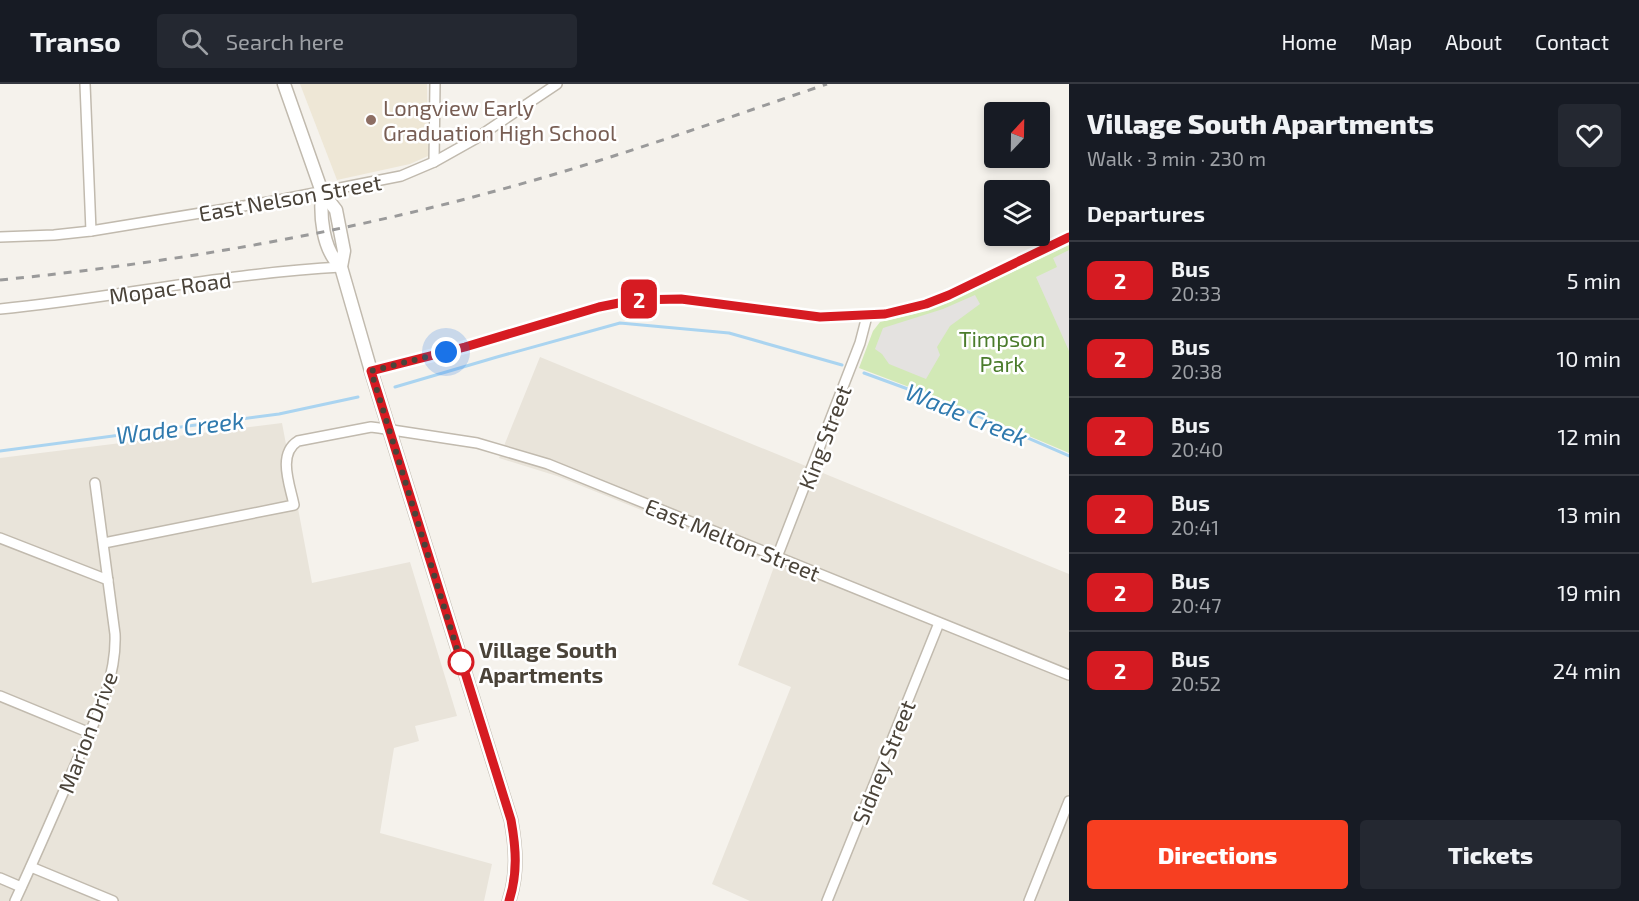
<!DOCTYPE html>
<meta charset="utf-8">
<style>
:root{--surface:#171b24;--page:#242831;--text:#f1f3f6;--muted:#9ea1a6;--line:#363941;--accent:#f73f21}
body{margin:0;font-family:"Exo 2",sans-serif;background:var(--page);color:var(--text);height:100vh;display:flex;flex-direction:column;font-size:22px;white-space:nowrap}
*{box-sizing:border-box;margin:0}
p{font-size:20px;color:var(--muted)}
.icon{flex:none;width:33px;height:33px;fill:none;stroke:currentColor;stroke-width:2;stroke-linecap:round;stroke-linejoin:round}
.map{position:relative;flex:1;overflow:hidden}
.panel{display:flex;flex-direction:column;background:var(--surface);width:570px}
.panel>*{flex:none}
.badge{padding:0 12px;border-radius:9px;font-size:21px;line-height:39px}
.needle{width:39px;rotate:22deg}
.buttons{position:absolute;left:984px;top:18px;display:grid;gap:12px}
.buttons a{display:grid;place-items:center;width:66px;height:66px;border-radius:6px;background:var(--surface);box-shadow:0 3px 9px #0003;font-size:30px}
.you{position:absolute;width:30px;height:30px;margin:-15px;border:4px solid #fff;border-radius:50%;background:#1a73e8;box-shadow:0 0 0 9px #1a73e833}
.map>.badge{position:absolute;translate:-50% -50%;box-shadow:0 0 0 3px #fff}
h2{padding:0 18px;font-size:22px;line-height:54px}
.round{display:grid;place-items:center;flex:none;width:63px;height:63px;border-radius:6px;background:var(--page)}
.headline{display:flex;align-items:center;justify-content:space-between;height:102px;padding:0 18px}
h1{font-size:28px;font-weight:800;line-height:45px}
.primary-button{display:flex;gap:12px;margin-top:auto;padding:12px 18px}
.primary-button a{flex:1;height:69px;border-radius:6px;background:var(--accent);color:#fff;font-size:24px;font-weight:800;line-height:69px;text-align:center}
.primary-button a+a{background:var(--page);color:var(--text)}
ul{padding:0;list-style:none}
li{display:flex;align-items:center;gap:18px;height:78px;padding:0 18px;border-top:2px solid var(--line)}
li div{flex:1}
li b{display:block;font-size:22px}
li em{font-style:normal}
li .badge{min-width:66px;font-weight:700;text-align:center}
header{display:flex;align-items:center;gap:36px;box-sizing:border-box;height:84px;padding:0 30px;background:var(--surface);border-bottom:2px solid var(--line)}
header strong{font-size:28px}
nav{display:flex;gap:33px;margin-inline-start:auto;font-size:21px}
.search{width:420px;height:54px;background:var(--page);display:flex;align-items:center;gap:15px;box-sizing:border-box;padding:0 21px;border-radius:6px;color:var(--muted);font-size:22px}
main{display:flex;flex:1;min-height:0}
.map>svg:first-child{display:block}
.residential{fill:#e9e4da}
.education{fill:#eee7d6}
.green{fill:#d2e9b6}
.parking{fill:#e4e2e0}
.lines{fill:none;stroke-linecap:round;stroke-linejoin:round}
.stream{stroke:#aad4f0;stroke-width:3}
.minor-casing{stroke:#c1baae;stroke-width:12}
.tertiary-casing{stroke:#c1baae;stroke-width:15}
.minor{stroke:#fff;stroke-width:9}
.tertiary{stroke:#fff;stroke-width:12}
.rail{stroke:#9a9a9a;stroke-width:3;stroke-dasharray:8 8;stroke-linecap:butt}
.line-casing{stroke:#fff;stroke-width:14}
.line{stroke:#d61b22;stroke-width:9}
.walk{stroke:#4a4339;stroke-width:6;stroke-dasharray:0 10.8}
.education-dot{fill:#8d6e63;stroke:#fff;stroke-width:2}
.stop-dot{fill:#fff;stroke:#d61b22;stroke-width:3}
.labels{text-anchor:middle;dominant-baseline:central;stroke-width:5;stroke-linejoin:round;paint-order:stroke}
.education-label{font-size:22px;fill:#785e54;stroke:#fff;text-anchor:start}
.street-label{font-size:22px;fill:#4a4339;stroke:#fff}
.park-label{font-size:22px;fill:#4b7c2c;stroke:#fff}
.stop-label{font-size:22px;font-weight:bold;fill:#4a4339;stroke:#fff;text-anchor:start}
.water-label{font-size:24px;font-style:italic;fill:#307aae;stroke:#fff}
</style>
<header>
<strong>Transo</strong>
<div class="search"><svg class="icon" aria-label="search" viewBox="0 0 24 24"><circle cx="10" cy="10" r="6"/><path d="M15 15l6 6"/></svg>Search here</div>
<nav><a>Home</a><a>Map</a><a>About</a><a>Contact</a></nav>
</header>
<main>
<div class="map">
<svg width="1069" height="817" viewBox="0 0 1069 817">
<rect width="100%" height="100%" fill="#f5f2ec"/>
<g class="residential">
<polygon points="540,273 1069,490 1069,817 750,817 712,800 791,603 738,581 775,480 557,392 499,374"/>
<polygon points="282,339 312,499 410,478 457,632 415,642 419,657 394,664 380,749 492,780 484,817 0,817 0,374"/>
</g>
<polygon class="education" points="300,0 427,0 428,72 410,80 337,96"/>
<polygon class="green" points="1069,161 1069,369 954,320 859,284 873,247 880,238 914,230 947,219"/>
<g class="parking">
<polygon points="1069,166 1069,267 1036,193 1057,183 1053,174"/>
<polygon points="975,211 980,220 950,242 937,263 940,271 926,295 889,280 882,270 875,265 883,244 943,225"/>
</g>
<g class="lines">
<g class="stream">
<polyline points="864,289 957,323 1069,372"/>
<polyline points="395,303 497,273 620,239 729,249 842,281"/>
<polyline points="0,367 279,330 358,313"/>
</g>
<defs>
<g id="minor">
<polyline points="85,0 91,147"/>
<polyline points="434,78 435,0"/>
<polyline points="0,153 54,151 91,147 274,117 401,92 434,78 475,55 557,0"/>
<path d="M0,225C114,214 226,189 341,183"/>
<polyline points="371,287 465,263 599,223 635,215 681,215 820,233 885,230 926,220 949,211 1069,153"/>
<polyline points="0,454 108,496"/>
<path d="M104,459L294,421C290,401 277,370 298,357L371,343L379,344L477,359L548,380L1069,591"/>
<polyline points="777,473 860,259 867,232"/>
<polyline points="0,612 90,649"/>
<polyline points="31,783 113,817"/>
<polyline points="0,794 21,803"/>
<path d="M15,817C35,774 54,730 73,686C92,642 117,599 115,550L95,399"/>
<polyline points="827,817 939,539"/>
<polyline points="1029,817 1069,717"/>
</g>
<g id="tertiary">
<path d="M284,0L322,108L336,126L344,167L341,183L371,287L511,736C516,764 518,789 509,817"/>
<path d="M322,108C320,132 322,165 341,183"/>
</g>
</defs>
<use href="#minor" class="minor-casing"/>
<use href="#tertiary" class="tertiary-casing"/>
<use href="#minor" class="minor"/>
<use href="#tertiary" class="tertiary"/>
<path class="rail" d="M0,196C169,179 335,151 499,106C610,76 718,37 827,0"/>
</g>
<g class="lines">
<defs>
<path id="line" d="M509,817C518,789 516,764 511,736L371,287L465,263L599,223L634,216L681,215L820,233L885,230L926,220L949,211L1069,153"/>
</defs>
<use href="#line" class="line-casing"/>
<use href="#line" class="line"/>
<polyline class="walk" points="446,268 371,287 461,578"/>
</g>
<circle class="education-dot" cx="371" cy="36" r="6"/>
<circle class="stop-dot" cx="461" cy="578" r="12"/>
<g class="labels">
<g class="education-label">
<text x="383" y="23">Longview Early<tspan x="383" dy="25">Graduation High School</tspan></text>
</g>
<g class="street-label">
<text transform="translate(290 113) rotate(-10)">East Nelson Street</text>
<text transform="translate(170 203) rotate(-8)">Mopac Road</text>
<text transform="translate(824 353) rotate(-69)">King Street</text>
<text transform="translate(733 455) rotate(22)">East Melton Street</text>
<text transform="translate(87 648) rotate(-69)">Marion Drive</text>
<text transform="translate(883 678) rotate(-68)">Sidney Street</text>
</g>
<g class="park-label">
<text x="1002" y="254">Timpson<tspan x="1002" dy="25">Park</tspan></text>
</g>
<g class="stop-label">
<text x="479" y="565">Village South<tspan x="479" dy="25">Apartments</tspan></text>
</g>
<g class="water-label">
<text transform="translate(967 330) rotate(22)">Wade Creek</text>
<text transform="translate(180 343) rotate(-7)">Wade Creek</text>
</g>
</g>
</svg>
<div class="buttons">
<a><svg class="needle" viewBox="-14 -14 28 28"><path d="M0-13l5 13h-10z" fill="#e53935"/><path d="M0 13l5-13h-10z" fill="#9ea1a6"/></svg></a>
<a><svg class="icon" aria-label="layers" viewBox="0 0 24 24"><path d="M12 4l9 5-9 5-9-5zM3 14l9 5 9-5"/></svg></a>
</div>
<div class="you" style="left:446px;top:268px"></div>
<b class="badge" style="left:639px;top:215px;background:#d61b22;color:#fff">2</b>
</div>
<section class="panel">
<div class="headline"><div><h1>Village South Apartments</h1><p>Walk · 3 min · 230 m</p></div><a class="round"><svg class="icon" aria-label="heart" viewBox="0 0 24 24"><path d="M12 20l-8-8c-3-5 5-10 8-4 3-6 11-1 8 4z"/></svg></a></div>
<h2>Departures</h2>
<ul>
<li><span class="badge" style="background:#d61b22;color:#fff">2</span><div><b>Bus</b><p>20:33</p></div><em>5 min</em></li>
<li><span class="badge" style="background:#d61b22;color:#fff">2</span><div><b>Bus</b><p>20:38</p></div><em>10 min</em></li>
<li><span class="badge" style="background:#d61b22;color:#fff">2</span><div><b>Bus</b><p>20:40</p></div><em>12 min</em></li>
<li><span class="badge" style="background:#d61b22;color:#fff">2</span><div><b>Bus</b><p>20:41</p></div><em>13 min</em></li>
<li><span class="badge" style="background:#d61b22;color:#fff">2</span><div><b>Bus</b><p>20:47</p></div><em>19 min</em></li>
<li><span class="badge" style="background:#d61b22;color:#fff">2</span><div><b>Bus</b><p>20:52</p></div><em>24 min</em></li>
</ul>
<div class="primary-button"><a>Directions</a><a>Tickets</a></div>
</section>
</main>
